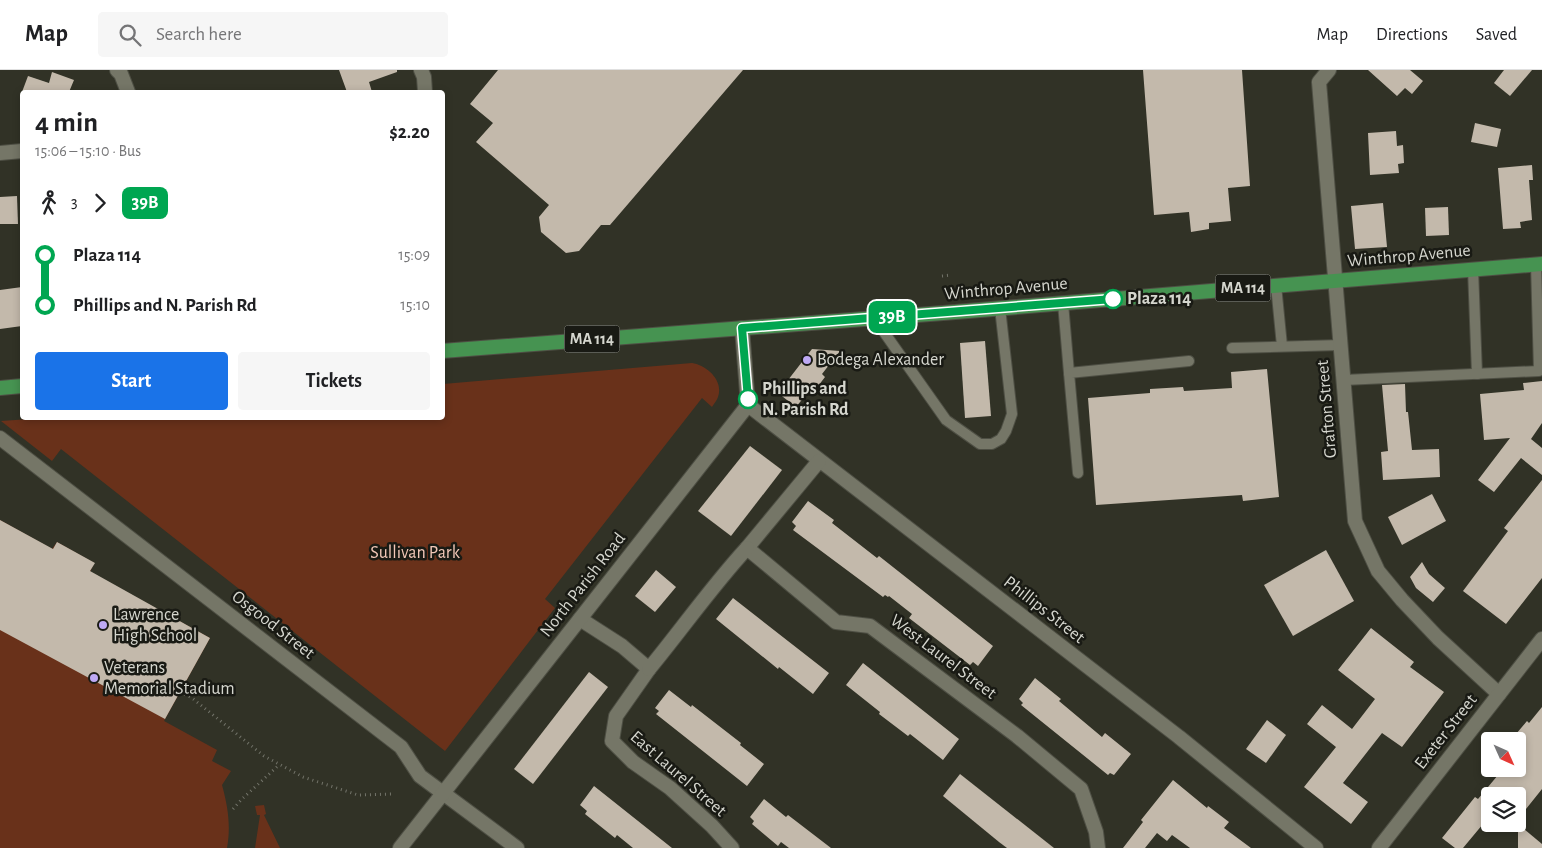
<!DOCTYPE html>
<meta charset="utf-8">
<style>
:root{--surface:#fff;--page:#f6f6f6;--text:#202124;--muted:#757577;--line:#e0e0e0;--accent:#1a73e8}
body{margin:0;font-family:"Alegreya Sans",sans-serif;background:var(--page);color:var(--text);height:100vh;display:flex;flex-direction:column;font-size:19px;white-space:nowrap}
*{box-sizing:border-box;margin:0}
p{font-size:16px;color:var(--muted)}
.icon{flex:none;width:28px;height:28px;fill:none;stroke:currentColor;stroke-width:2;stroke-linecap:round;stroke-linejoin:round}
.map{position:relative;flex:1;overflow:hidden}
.panel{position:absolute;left:20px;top:20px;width:425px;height:330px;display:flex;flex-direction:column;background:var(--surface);border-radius:5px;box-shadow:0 2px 8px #0003}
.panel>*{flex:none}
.badge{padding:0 10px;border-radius:8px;font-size:18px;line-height:32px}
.needle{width:32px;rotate:135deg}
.buttons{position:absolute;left:1481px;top:662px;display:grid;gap:10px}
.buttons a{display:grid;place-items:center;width:45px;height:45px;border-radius:5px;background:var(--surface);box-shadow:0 2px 8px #0003;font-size:25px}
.map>.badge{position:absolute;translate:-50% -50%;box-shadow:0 0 0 2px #fff}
.legs{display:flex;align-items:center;gap:8px;height:55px;padding:0 15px;font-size:16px}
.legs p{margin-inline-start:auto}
.summary{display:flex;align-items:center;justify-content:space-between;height:85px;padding:0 15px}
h1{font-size:28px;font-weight:700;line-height:38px}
.action{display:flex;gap:10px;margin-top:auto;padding:10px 15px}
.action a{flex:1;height:58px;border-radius:5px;background:var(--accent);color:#fff;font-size:20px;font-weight:700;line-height:58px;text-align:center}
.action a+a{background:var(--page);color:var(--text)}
ul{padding:0 15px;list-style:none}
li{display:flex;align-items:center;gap:18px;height:50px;font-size:19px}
li i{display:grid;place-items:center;width:8px;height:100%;margin:0 6px;background:currentColor}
li i::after{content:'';width:12px;height:12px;margin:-6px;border:4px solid;border-radius:50%;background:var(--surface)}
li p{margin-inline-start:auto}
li:first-child i{background:linear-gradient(#0000 50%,currentColor 0)}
li:last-child i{background:linear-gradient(currentColor 50%,#0000 0)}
header{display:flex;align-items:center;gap:30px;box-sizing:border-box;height:70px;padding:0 25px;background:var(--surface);border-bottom:1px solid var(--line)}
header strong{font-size:24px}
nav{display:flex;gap:28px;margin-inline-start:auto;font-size:18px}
.search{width:350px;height:45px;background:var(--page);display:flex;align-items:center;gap:12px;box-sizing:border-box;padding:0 18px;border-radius:5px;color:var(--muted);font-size:19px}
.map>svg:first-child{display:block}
.green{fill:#69311a}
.building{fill:#c3b9ab}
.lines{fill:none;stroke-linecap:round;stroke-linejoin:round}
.service-casing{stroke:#4e4f44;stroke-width:12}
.minor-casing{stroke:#4e4f44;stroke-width:16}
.primary-casing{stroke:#4e4f44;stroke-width:16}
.path{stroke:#73746a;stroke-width:3;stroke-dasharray:1 4;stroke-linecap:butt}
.service{stroke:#757667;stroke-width:10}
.minor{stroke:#757667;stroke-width:14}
.primary{stroke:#469351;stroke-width:14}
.line-1-casing{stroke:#fff;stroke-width:11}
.line-1{stroke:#00a651;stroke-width:8}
.stop-1-dot{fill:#fff;stroke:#00a651;stroke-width:2.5}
.poi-dot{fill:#bea9f4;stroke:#191a14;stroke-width:2}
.labels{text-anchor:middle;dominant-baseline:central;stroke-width:5;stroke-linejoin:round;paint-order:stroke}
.shield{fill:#191a14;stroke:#9d9e96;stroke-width:1}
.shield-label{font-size:16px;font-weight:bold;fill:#d5d6ce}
.street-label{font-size:18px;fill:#d5d6ce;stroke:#191a14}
.stop-label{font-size:18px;font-weight:bold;fill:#d5d6ce;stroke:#191a14;text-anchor:start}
.poi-label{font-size:18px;fill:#d5d6ce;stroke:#191a14;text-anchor:start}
.park-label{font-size:18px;fill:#f2c8b8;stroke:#191a14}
</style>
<header>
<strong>Map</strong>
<div class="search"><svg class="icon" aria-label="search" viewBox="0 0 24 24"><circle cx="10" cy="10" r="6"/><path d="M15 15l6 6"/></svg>Search here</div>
<nav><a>Map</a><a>Directions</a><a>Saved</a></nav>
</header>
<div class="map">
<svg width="1542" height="778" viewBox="0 0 1542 778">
<rect width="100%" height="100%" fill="#313226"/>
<g class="green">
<path d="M692,293C706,295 724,310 718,327C717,330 714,334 712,337L702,328L545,529L555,538L445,681L61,379L52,391L1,351L44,348H442L443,314Z"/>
<path d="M0,450L52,479L57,472L94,493L90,502L210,568L164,651L217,680L212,691L231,701L222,715C228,737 231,756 227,778H0Z"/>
<polygon points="264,735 266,744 264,745 280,778 255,778 260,745 257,745 255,736"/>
</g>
<g class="building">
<polygon points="339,0 397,0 397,2 369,12 372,22 347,22"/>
<polygon points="498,0 743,0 610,155 601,155 579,181 566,183 541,162 539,147 549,135 476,72 493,53 470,34"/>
<polygon points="1143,0 1242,0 1250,116 1228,118 1231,151 1209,153 1209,159 1191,162 1189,142 1154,145"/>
<polygon points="1368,0 1410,0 1423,11 1412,24 1405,18 1397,26"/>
<polygon points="1504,0 1532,0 1510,26 1494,13"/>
<polygon points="52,2 74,10 69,22 22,22 28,6 49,13"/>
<polygon points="1475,53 1501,59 1497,77 1471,72"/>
<polygon points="1396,61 1397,76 1403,75 1404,93 1398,94 1399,103 1370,105 1368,63"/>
<polygon points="1532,95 1533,110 1529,110 1532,150 1520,152 1521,158 1503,159 1498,98"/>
<polygon points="17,126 18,154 0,154 0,127"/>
<polygon points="1383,133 1387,177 1355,179 1351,136"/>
<polygon points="1448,137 1449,165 1426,166 1425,138"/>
<polygon points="22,217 22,256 0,259 0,220"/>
<polygon points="985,271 991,346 965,348 960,273"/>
<polygon points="812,279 840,281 822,304 825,307 812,324 809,321 796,337 778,323"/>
<polygon points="1267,299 1279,427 1243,431 1242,425 1096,435 1088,328 1150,323 1150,319 1183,317 1184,321 1232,318 1231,302"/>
<polygon points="1542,311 1542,353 1531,369 1542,378 1542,405 1521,388 1494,422 1478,410 1510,368 1484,370 1480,324 1524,320 1523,313"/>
<polygon points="1405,314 1406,342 1408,342 1412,380 1439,379 1440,407 1383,410 1381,382 1388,381 1382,315"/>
<polygon points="750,376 782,400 731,466 698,441"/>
<polygon points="1542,410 1542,508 1506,554 1463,521 1508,461 1504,458"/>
<polygon points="1432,424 1446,451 1402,475 1388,447"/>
<polygon points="808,431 834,450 832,453 877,488 879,486 993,576 978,596 973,592 970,595 909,548 912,544 889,526 888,527 885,525 883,527 793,460 796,456 792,452"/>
<polygon points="0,450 53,479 57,472 95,493 90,501 210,568 165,649 0,560"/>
<polygon points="1326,480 1354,531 1293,566 1264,515"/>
<polygon points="1422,492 1429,504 1445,518 1433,532 1416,518 1410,507"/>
<polygon points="656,500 676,517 655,542 635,526"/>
<polygon points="733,528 829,603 813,624 779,597 778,599 716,549"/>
<polygon points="1371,558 1414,592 1410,597 1444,622 1402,677 1382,663 1343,713 1368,732 1351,754 1304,717 1336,677 1307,654 1322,635 1352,659 1375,629 1338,600"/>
<polygon points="863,593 959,669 943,690 910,664 908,666 879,644 880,642 846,615"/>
<polygon points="589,602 608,617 533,714 514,699"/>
<polygon points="1035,608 1061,629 1059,631 1102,667 1105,663 1131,684 1114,705 1110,703 1108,705 1021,635 1023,633 1019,629"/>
<polygon points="669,620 691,637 692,635 741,673 740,675 764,694 747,716 656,644 659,641 655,638"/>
<polygon points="1542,637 1542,719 1518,749 1518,724 1516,726 1490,726 1490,754 1494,754 1490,759 1483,754 1463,778 1455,778 1442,768 1475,727 1478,729 1498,705 1491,699 1518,699 1518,671 1510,671 1527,651 1529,653"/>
<polygon points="1267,650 1286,665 1266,693 1246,679"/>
<polygon points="960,704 1054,778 1007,778 999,772 943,726"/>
<polygon points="1173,710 1207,738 1208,736 1229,752 1224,758 1251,778 1190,778 1172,765 1167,771 1157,763 1145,778 1123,778 1143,752 1141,750"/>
<polygon points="594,716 672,778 633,778 617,765 615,768 585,744 587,741 580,735"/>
<polygon points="764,729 786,747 788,745 831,778 789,778 781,772 778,776 752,754 754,751 750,747"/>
<polygon points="1518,754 1542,774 1542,778 1518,778"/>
</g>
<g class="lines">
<defs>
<g id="service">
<polyline points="1473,199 1477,304"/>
<polyline points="1276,215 1282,276"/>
<polyline points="1063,233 1069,303"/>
<polyline points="874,248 946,350 980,374 992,374 1001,369 1006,361 1012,344 1000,238"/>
<polyline points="1232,278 1341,275"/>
<polyline points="1344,310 1539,301 1536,194"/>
<polyline points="1078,403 1069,303 1189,291"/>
</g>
<g id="minor">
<polyline points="117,0 121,4 128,22"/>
<polyline points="421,0 424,7 425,22"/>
<polyline points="1329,0 1319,12 1355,451 1378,501 1402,530 1438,568 1499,624"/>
<polyline points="0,83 22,81"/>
<polyline points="748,335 1179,667 1316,778"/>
<polyline points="0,368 401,677 420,706 517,778"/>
<polyline points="819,391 747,478 836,552 870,556 1017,666 1081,719 1096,762 1098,778"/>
<polyline points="580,549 622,576 649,599 616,646 612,671 633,692 670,718 712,756 732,778"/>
<path d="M649,599C682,559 712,516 747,478"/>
<polyline points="400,778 748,335 742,258"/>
<polyline points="1379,778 1542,569"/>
</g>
<g id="primary">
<polyline points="442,281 943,243 1542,194"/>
<polyline points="0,318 22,316"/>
</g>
</defs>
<use href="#service" class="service-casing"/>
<use href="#minor" class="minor-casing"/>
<use href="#primary" class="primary-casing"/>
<g class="path">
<polyline points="942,206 951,205"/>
<polyline points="180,622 192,628 264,686 303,707 358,725 394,724"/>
<polyline points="233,739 242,729 279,695"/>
</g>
<use href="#service" class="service"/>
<use href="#minor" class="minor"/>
<use href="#primary" class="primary"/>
</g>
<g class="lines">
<defs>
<polyline id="line-1" points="748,329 742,258 1113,229"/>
</defs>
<use href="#line-1" class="line-1-casing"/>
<use href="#line-1" class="line-1"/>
</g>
<g class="stop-1-dot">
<circle cx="1113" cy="229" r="9"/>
<circle cx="748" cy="329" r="9"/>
</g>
<g class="poi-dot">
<circle cx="807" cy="290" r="5"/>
<circle cx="103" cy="555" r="5"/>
<circle cx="94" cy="608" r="5"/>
</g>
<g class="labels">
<g class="shield">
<rect x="1215.5" y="204.5" width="55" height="27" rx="4"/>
<rect x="564.5" y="255.5" width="55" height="27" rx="4"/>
</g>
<g class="shield-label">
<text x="1243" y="218">MA 114</text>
<text x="592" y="269">MA 114</text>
</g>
<g class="street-label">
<text transform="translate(1409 186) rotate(-5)">Winthrop Avenue</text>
<text transform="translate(1006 219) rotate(-5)">Winthrop Avenue</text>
<text transform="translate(1327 339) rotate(-95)">Grafton Street</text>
<text transform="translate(583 515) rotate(-52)">North Parish Road</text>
<text transform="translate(1044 540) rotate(38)">Phillips Street</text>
<text transform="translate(273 555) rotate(38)">Osgood Street</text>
<text transform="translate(943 587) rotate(37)">West Laurel Street</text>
<text transform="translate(1446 662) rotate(-52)">Exeter Street</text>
<text transform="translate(678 704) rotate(41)">East Laurel Street</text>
</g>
<g class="stop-label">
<text x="1127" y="229">Plaza 114</text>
<text x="762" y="319">Phillips and<tspan x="762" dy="21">N. Parish Rd</tspan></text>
</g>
<g class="poi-label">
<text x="817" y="290">Bodega Alexander</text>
<text x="113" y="545">Lawrence<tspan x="113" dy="21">High School</tspan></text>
<text x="104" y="598">Veterans<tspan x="104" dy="21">Memorial Stadium</tspan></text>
</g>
<g class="park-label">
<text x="415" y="483">Sullivan Park</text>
</g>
</g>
</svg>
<div class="buttons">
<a><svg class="needle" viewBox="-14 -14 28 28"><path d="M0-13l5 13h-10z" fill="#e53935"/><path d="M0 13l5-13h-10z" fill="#757577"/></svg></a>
<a><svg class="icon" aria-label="layers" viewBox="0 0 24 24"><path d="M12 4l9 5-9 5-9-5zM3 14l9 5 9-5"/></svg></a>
</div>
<b class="badge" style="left:892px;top:247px;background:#00a651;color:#fff">39B</b>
<section class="panel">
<div class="summary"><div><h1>4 min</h1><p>15:06 – 15:10 · Bus</p></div><b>$2.20</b></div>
<div class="legs"><svg class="icon" aria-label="walk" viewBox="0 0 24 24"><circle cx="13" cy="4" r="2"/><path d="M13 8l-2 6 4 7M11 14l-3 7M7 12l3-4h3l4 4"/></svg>3<svg class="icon" aria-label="forward" viewBox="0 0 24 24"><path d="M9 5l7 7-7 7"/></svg><b class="badge" style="background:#00a651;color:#fff">39B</b></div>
<ul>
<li><i style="color:#00a651"></i><b>Plaza 114</b><p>15:09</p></li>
<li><i style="color:#00a651"></i><b>Phillips and N. Parish Rd</b><p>15:10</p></li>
</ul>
<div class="action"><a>Start</a><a>Tickets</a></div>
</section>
</div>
